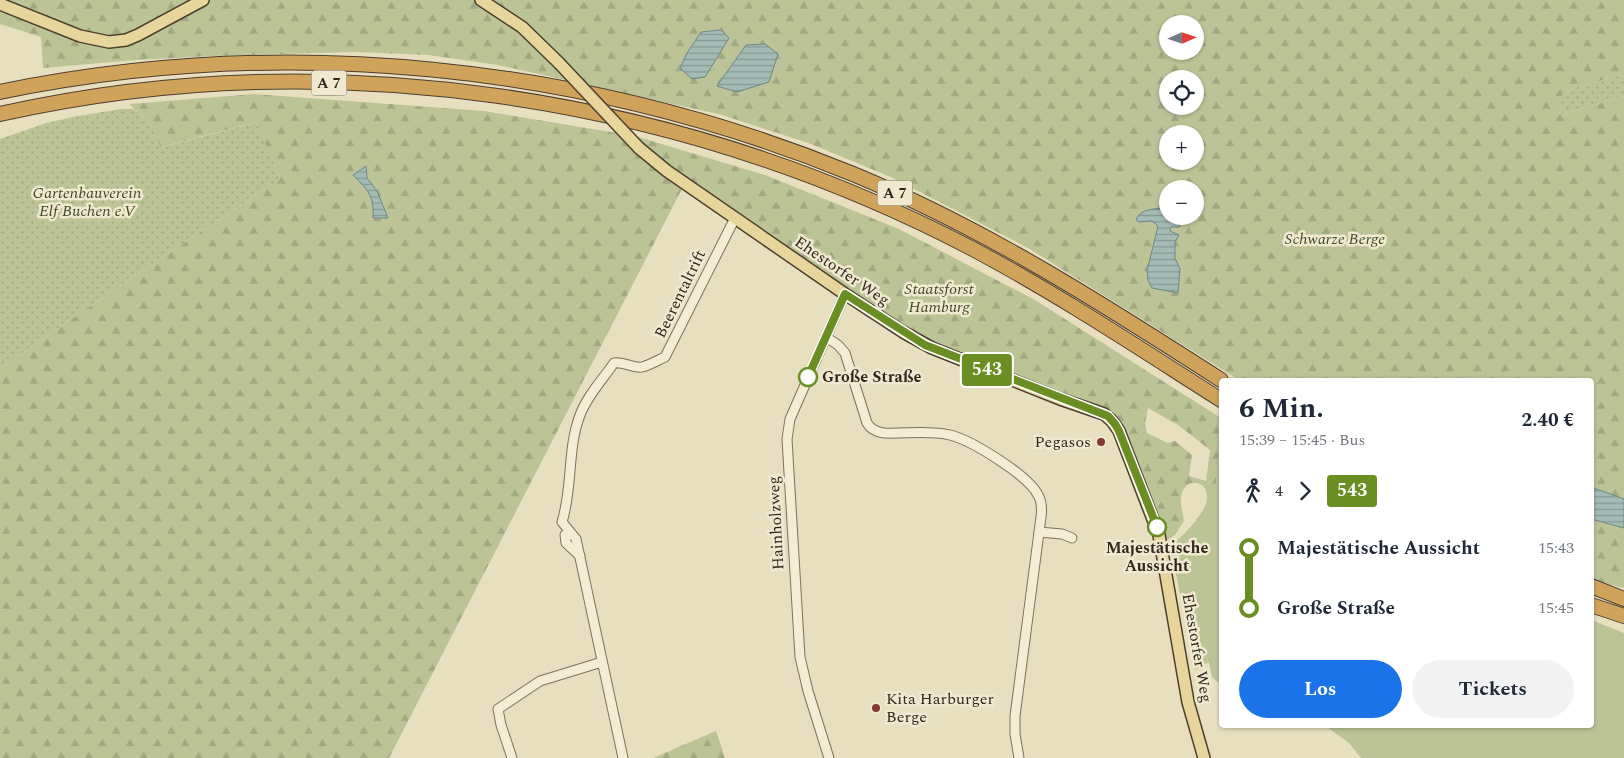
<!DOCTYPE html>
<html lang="de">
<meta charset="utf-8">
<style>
:root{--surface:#fff;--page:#f2f2f3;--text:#1f2937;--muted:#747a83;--accent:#1a73e8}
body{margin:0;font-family:Spectral,serif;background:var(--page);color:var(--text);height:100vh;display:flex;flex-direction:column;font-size:19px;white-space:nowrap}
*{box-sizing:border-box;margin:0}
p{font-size:16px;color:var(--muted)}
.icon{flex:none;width:28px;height:28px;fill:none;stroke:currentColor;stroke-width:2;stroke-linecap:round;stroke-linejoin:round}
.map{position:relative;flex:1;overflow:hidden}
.drawer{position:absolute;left:1219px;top:378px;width:375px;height:350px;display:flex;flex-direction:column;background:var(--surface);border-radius:5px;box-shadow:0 1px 4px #0004}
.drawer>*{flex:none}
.badge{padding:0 10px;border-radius:4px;font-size:18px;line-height:32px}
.needle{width:32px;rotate:87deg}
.controls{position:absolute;left:1159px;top:15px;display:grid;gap:10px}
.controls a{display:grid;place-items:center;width:45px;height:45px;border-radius:50%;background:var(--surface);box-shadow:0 1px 4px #0004;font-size:25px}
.map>.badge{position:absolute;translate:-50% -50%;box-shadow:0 0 0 2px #fff}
.legs{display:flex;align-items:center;gap:8px;height:55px;padding:0 20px;font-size:16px}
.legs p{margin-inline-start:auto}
.overview{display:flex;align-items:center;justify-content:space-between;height:85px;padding:0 20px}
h1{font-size:28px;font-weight:700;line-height:38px}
.primary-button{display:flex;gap:10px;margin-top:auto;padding:10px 20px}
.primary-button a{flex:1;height:58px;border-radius:30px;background:var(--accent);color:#fff;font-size:20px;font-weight:700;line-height:58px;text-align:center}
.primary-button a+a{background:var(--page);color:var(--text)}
ul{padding:0 20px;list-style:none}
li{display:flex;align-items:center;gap:18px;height:60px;font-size:19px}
li i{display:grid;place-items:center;width:8px;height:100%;margin:0 6px;background:currentColor}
li i::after{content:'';width:12px;height:12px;margin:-6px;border:4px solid;border-radius:50%;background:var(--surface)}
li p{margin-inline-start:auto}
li:first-child i{background:linear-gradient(#0000 50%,currentColor 0)}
li:last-child i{background:linear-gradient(currentColor 50%,#0000 0)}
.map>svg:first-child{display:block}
.grass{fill:url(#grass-dots)}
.forest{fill:url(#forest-firs);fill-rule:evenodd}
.park{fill:#bcc497}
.water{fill:url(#water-rules);stroke:#6c8782}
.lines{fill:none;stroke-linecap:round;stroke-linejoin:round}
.minor-casing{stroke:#7f705b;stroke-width:11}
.major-casing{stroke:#4d3f2f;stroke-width:14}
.highway-casing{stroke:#4d3f2f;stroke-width:16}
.minor{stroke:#f4ecd3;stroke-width:9}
.major{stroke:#e8d59c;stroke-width:11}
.highway{stroke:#cfa35a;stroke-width:14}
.major-bridge-casing{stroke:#4d3f2f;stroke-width:14;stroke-linecap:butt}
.major-bridge{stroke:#e8d59c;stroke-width:11}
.line-1-casing{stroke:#fff;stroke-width:11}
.line-1{stroke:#6b8e23;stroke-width:8}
.stop-1-dot{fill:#fff;stroke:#6b8e23;stroke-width:2.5}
.poi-dot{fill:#873732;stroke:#f0e9d0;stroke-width:2}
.labels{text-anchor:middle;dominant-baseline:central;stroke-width:5;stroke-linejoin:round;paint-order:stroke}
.shield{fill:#f0e9d0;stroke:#6a6253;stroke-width:1}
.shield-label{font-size:15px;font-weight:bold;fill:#31281d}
.park-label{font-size:16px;font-style:italic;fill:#3f4b26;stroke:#f0e9d0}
.street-label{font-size:16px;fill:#31281d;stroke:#f0e9d0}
.stop-label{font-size:16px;font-weight:bold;fill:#31281d;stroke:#f0e9d0;text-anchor:start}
.poi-label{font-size:16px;fill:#31281d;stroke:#f0e9d0;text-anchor:end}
</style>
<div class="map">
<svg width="1624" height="758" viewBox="0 0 1624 758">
<defs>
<pattern id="grass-dots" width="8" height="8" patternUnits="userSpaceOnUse" patternTransform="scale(1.25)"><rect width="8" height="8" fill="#bcc497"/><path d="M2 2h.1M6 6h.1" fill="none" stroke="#a2a882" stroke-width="1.8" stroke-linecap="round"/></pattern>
<pattern id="forest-firs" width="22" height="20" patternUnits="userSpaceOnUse" patternTransform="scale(1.25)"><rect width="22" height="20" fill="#bcc497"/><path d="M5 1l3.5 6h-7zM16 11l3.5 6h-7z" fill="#a2a882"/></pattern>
<pattern id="water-rules" width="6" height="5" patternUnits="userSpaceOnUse" patternTransform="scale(1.25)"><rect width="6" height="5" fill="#a3bbb5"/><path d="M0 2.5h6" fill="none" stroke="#859893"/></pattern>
</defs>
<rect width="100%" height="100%" fill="#e8dfc1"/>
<g class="grass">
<polygon points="1620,75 1624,77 1624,96 1570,112 1564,116 1557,99 1571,89"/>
<polygon points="121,109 134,109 149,122 162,147 258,122 280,179 109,293 0,369 0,139 46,123 78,116"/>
</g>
<g class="forest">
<path d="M0,0H1624V77L1620,75L1571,89L1557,99L1564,116L1570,112L1624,96V588L1603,583L1591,577V380H1239L1028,248L893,178L811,144L722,115L498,65L428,55L355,52L212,56L136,60L43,68L41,37L0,24ZM1168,24H1195V51H1168ZM1168,79H1195V106H1168ZM1168,134H1195V161H1168ZM1168,189H1195V216H1168Z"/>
<path d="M254,94L484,111L635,136L765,175L899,229L1035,300L1221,418V678L1209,662L1195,669L1171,549C1182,536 1195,524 1203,510C1219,482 1184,472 1181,497C1180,504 1183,514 1184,521L1175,535L1167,540L1126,437L1110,412L920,338L685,183L389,758H0V369L109,293L280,179L257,122L161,147L149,122L129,104ZM1148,408L1178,425L1210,450L1206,481L1189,476L1192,455L1175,441L1168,443L1147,433L1145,423Z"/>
<polygon points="716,731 725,758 653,758"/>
</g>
<g class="park">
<path d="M1221,452V685L1212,677L1209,662L1195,669L1174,549L1170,544C1187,537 1207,507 1214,490C1219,477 1212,465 1221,452Z"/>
<polygon points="1594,621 1624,633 1624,758 1361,758 1349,743 1324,725 1591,725 1591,628"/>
</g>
<g class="water">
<polygon points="721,30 729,38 705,77 692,79 680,68 687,53 701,32"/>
<polygon points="765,44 778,54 769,82 737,92 717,86 746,45"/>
<path d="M366,166L367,178L377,191L388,218H373C374,195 368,190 353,175Z"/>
<path d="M1167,208L1168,216H1183L1184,219L1179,227H1171L1170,231L1179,235L1175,242V258L1180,269L1178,293L1152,288L1148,280L1147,271L1158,226L1152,221L1139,222L1136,220C1140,208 1156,209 1167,208Z"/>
<polygon points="1591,487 1624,499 1624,528 1591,519"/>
</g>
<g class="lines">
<defs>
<g id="minor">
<path d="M826,337L838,345L845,353L867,423C871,430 877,432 884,433C905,434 929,430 950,435C971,440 1028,475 1038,495C1042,502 1042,510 1041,517L1015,716V734L1019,758"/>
<polyline points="1039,532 1062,534 1072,538"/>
<polyline points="569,533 565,535 566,543 580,556"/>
<polyline points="512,758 501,725 498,709 540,681 602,662"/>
<path d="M623,758L576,539L562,522C573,487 567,449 580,415C587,396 603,379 614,363C624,361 633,369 642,367C650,365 658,360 665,357L735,218"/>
<polyline points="829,758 808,691 800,657 787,439 790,419 845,294"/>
</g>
<g id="major">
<polyline points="481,0 522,27 559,63"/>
<polyline points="0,4 80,36 109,42 126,40 138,35 203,0"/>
<polyline points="639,148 667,171 845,294 903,332 932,348 1060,399 1104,414 1112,421 1119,431 1159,535 1188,702 1204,758"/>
</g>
<g id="highway">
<path d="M0,92C284,33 585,64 853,174C984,228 1103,304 1221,380"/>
<path d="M0,114C326,41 676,94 971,248C1058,294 1139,348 1221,400"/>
<polyline points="1591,586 1624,599"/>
<polyline points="1591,605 1624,616"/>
</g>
</defs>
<use href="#minor" class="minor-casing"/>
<use href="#major" class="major-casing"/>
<use href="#highway" class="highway-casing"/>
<use href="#minor" class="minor"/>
<use href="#major" class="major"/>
<use href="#highway" class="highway"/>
<defs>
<polyline id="major-bridge" points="559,63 639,148"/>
</defs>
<use href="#major-bridge" class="major-bridge-casing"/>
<use href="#major-bridge" class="major-bridge"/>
</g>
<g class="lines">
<defs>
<polyline id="line-1" points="808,377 845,294 925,345 1108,416 1115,424 1119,431 1157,527"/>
</defs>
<use href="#line-1" class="line-1-casing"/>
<use href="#line-1" class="line-1"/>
</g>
<g class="stop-1-dot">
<circle cx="808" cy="377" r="9"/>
<circle cx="1157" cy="527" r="9"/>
</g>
<g class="poi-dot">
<circle cx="1101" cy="442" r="5"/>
<circle cx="876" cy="708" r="5"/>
</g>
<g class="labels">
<g class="shield">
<rect x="311.5" y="70.5" width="35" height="25" rx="4"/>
<rect x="877.5" y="180.5" width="35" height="25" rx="4"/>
</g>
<g class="shield-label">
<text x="329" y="83">A 7</text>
<text x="895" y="193">A 7</text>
</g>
<g class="park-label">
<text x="87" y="193">Gartenbauverein<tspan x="87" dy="18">Elf Buchen e.V</tspan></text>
<text x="1335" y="239">Schwarze Berge</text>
<text x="939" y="289">Staatsforst<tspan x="939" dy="18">Hamburg</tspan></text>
</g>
<g class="street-label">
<text transform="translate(842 271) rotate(34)">Ehestorfer Weg</text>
<text transform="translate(680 294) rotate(-64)">Beerentaltrift</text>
<text transform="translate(776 523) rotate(-93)">Hainholzweg</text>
<text transform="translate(1197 648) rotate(80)">Ehestorfer Weg</text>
</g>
<g class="stop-label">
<text x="822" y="377">Große Straße</text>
<text x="1157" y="548" text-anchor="middle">Majestätische<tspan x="1157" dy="18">Aussicht</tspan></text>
</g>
<g class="poi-label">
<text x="1091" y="442">Pegasos</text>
<text x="886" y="699" text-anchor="start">Kita Harburger<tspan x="886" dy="18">Berge</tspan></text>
</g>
</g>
</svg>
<div class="controls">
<a><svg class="needle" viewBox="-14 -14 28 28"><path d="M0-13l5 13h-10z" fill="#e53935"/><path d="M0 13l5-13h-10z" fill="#747a83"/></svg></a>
<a><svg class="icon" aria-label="locate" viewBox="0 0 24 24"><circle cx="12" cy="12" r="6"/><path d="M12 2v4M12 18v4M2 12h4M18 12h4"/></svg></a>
<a>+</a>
<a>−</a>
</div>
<b class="badge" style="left:987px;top:370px;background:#6b8e23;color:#fff">543</b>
<section class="drawer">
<div class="overview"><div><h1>6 Min.</h1><p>15:39 – 15:45 · Bus</p></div><b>2.40 €</b></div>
<div class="legs"><svg class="icon" aria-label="walk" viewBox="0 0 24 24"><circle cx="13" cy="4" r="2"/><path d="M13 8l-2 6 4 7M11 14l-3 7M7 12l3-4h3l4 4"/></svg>4<svg class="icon" aria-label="forward" viewBox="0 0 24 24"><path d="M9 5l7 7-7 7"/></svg><b class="badge" style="background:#6b8e23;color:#fff">543</b></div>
<ul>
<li><i style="color:#6b8e23"></i><b>Majestätische Aussicht</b><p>15:43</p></li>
<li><i style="color:#6b8e23"></i><b>Große Straße</b><p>15:45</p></li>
</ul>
<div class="primary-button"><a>Los</a><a>Tickets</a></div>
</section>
</div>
